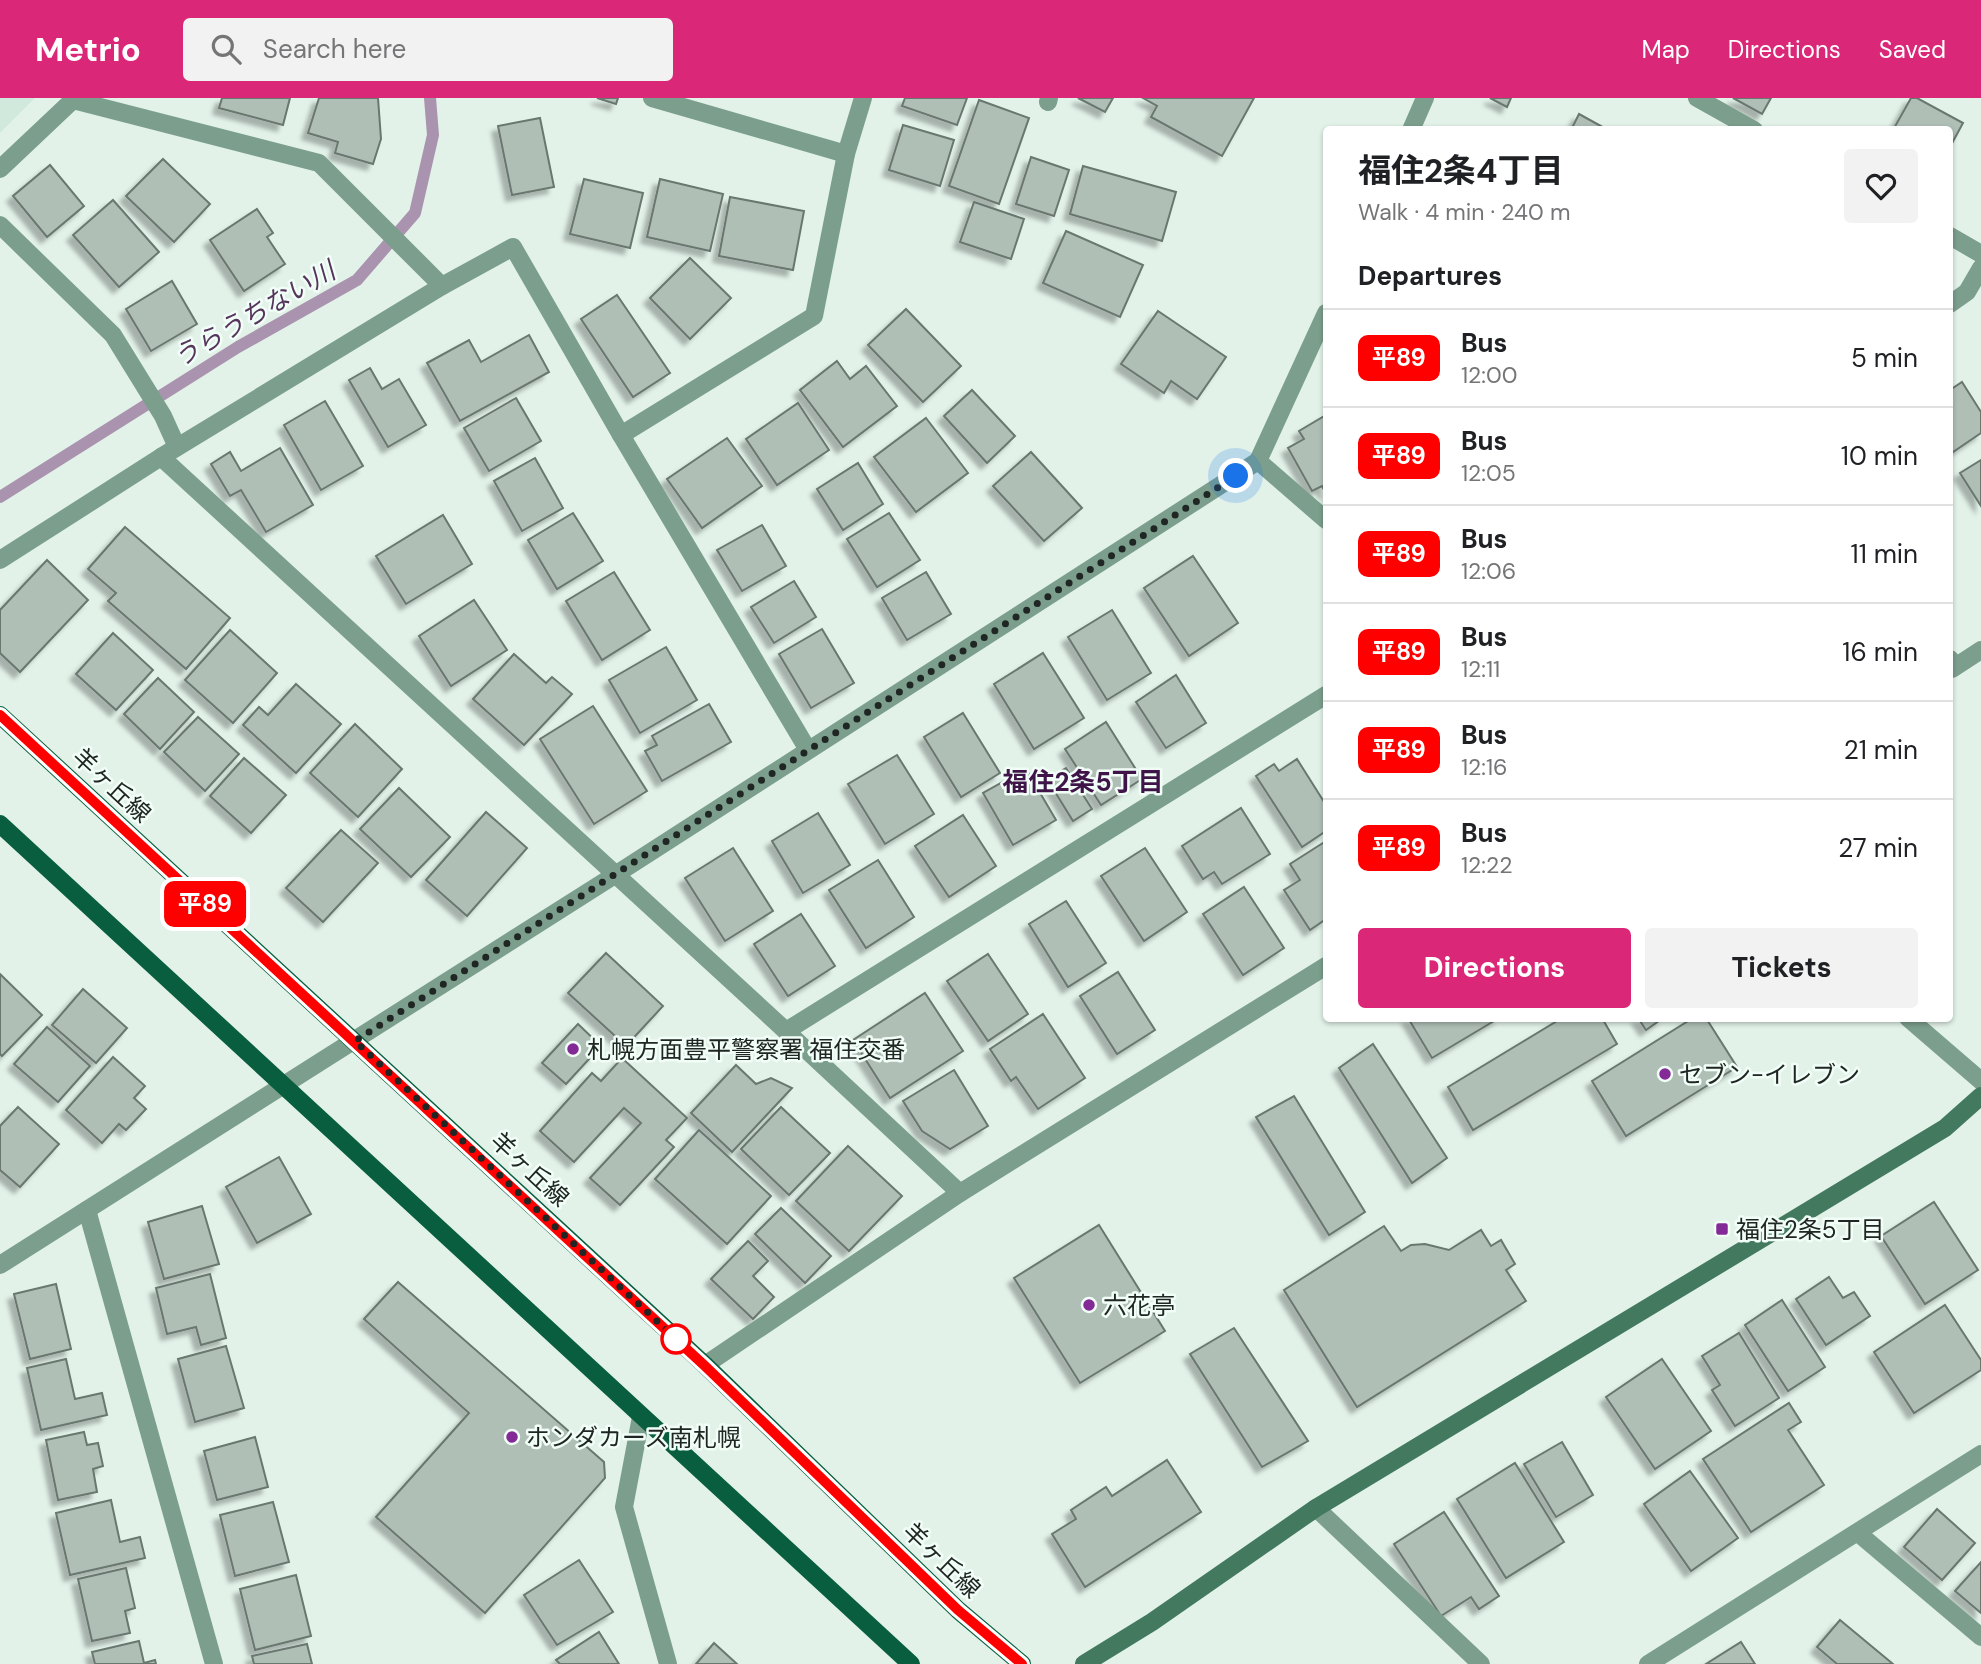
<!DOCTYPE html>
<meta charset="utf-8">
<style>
:root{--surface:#fff;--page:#f2f2f2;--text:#202124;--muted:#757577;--line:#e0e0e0;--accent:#db2777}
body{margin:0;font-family:"DM Sans","Noto Sans JP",sans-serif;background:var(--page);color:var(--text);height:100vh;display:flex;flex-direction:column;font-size:26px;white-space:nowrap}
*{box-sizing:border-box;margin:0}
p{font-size:23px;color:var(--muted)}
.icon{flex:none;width:38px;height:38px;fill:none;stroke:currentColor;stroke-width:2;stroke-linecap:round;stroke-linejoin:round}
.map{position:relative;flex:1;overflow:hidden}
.panel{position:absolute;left:1323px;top:28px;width:630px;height:896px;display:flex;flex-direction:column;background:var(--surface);border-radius:7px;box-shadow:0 2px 5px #0004}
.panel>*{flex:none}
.badge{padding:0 14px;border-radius:10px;font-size:24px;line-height:46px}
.you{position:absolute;width:35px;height:35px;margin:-18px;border:5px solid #fff;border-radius:50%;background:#1a73e8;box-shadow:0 0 0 10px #1a73e833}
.map>.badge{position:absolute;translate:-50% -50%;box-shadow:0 0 0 4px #fff}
h2{padding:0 35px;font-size:26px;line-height:63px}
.round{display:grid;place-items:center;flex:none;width:74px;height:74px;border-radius:7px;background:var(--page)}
.overview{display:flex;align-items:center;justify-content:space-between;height:119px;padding:0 35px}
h1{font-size:33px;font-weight:700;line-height:52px}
.primary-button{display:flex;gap:14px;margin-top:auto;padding:14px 35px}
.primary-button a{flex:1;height:80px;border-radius:7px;background:var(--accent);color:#fff;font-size:28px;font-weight:700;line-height:80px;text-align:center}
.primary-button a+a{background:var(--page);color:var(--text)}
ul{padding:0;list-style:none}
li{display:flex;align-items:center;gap:21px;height:98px;padding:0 35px;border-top:2px solid var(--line)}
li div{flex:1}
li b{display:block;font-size:26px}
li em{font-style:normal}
li .badge{min-width:77px;font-weight:700;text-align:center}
header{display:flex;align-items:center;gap:42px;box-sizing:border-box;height:98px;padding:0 35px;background:var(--accent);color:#fff}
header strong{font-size:33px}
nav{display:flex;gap:38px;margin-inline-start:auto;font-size:24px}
.search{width:490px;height:63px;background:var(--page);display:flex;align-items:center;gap:18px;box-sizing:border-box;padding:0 24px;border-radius:7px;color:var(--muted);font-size:26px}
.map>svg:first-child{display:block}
.built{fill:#d1e9dc}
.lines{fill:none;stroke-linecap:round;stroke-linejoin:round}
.stream{stroke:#aa93ae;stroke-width:12}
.building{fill:#afbfb6;stroke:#69776f;stroke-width:2;filter:url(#shadow)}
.lane{stroke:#7c9f8d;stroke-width:18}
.street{stroke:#7c9f8d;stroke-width:18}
.secondary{stroke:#42795f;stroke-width:18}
.primary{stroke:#085e3f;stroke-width:18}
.line-casing{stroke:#fff;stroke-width:16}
.line{stroke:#f00;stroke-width:10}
.walk{stroke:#202623;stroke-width:7;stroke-dasharray:0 12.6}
.poi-dot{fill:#842a96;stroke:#f1fef7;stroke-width:2.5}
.stop-dot{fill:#fff;stroke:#f00;stroke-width:3.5}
.labels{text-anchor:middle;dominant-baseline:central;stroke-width:5;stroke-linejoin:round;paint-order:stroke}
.street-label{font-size:24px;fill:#202623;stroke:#f1fef7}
.poi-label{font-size:24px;fill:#202623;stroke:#f1fef7;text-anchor:start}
.water-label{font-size:26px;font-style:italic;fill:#56355d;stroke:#f1fef7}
.neighbourhood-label{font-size:26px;font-weight:bold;fill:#3f1448;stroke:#f1fef7}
</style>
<header>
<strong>Metrio</strong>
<div class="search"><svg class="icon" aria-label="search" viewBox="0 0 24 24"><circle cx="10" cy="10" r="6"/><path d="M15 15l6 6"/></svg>Search here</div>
<nav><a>Map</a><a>Directions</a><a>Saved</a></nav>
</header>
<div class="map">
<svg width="1981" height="1566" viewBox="0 0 1981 1566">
<defs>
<filter id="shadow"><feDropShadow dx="-6" dy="6" stdDeviation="2" flood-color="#0004"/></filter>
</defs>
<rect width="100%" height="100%" fill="#e2f2e9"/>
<polygon class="built" points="0,0 35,0 0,35"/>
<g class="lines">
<polyline class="stream" points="0,399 238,249 357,182 415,115 433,37 430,0"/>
</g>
<g class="building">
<polygon points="222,0 290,0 283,27 219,10"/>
<polygon points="319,0 378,0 381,41 373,66 335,55 338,44 308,35"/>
<polygon points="597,0 618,0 616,6"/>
<polygon points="905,0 967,0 957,27 902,8"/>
<polygon points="1078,0 1113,0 1105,14"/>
<polygon points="1143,0 1254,0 1222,58 1151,19 1157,8"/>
<polygon points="1490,0 1511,0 1507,9"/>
<polygon points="1733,0 1771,0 1762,16"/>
<polygon points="1911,0 1917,0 1963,25 1950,49 1950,32 1893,32"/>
<polygon points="979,2 1029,20 999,106 949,88"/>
<polygon points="1579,16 1608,32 1571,32"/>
<polygon points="540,20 554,89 512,97 498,28"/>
<polygon points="903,27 954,42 940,88 889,72"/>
<polygon points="1031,59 1069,72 1054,118 1016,106"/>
<polygon points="163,61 210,106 174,144 126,98"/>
<polygon points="50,67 84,108 47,139 13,98"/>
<polygon points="1083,68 1176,94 1162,143 1070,116"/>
<polygon points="584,81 643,95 630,150 570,136"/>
<polygon points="660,81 723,96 710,153 647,139"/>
<polygon points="730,99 804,113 793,172 719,158"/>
<polygon points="113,102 159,154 119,189 73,137"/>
<polygon points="974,104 1024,121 1011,161 960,144"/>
<polygon points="257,111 273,135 267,139 285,166 244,193 210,142"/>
<polygon points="1066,133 1143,167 1120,219 1043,185"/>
<polygon points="690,160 731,200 690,241 650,200"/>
<polygon points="172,183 197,226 151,253 126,211"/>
<polygon points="617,197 670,275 633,299 581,221"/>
<polygon points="906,211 961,268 923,304 868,247"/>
<polygon points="1158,213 1226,259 1197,301 1171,283 1164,295 1121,266"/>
<polygon points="529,237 549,274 460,323 427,265 469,242 481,264"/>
<polygon points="837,263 850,281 866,268 897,308 843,349 800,292"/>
<polygon points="370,270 382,291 399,281 426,327 388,349 349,282"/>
<polygon points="1962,284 1981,314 1981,335 1950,356 1950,292"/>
<polygon points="972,292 1015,338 987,365 944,318"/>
<polygon points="516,300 541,343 489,373 464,330"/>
<polygon points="325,303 363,368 321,392 284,327"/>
<polygon points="798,305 829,352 777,387 746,341"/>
<polygon points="1326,317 1326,396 1322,388 1312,393 1288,350 1304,341 1299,333"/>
<polygon points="926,320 968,375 916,414 874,359"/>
<polygon points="727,340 762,388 702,430 667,381"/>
<polygon points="280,350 313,407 266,434 241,392 230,398 211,366 230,354 241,373"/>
<polygon points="1031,354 1082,410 1044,443 993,388"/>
<polygon points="535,360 563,410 522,433 494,383"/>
<polygon points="1981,362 1981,408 1960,375"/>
<polygon points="858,365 883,406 843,432 817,391"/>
<polygon points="573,415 603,463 557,491 528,442"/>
<polygon points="889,415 920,462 877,489 847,441"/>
<polygon points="443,417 472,466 406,506 376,458"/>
<polygon points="762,427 786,468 742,493 717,452"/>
<polygon points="125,429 230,520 186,571 108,503 116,495 88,471"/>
<polygon points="1193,458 1238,525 1189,558 1144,490"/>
<polygon points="47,462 88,502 20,574 0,555 0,512"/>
<polygon points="614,474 650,532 602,562 566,503"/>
<polygon points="926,474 951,516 907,542 882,500"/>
<polygon points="794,483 816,519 774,545 751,509"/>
<polygon points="474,502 507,552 451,588 419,538"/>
<polygon points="1112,512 1151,575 1107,602 1068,539"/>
<polygon points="822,531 854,585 811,610 779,556"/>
<polygon points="230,532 277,575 233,625 185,582"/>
<polygon points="113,535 153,572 116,612 76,576"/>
<polygon points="666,549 697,602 640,635 609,582"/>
<polygon points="1043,555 1084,620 1034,651 994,586"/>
<polygon points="514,556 546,585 552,579 572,596 524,647 473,601"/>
<polygon points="1176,577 1206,625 1166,650 1136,604"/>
<polygon points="158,580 194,614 160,651 124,616"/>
<polygon points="296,586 341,626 296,675 243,627 259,609 268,617"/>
<polygon points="709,606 731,644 662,683 645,653 657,647 652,638"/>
<polygon points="593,608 647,693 594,726 540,641"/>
<polygon points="963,615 1000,675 961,699 924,639"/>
<polygon points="198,619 239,656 205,693 164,654"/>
<polygon points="1106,624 1142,681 1101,707 1065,651"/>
<polygon points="355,626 402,671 358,719 310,675"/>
<polygon points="897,657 934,716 885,746 848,686"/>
<polygon points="244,660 286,697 251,735 210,698"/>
<polygon points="1297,661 1326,707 1326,733 1302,749 1256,678 1274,666 1279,673"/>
<polygon points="1066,670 1092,711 1073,723 1047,681"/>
<polygon points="1026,671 1056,722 1013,747 983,695"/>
<polygon points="399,690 450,739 411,779 360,731"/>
<polygon points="1241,710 1270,756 1222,786 1214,774 1203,781 1182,748"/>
<polygon points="486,714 527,750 467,818 426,782"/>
<polygon points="818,715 850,767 803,795 772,743"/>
<polygon points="963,717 996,768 949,799 915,748"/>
<polygon points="341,732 378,765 323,824 286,790"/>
<polygon points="1326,743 1326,821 1310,832 1284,792 1300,782 1290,766"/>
<polygon points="733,750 773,813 725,843 685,780"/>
<polygon points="1145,750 1187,814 1144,843 1101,778"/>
<polygon points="878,762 914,819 866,850 829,792"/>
<polygon points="1244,789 1284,850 1243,877 1203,816"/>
<polygon points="1066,803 1106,865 1068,889 1029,826"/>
<polygon points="801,816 835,868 788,898 754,846"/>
<polygon points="606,855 663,908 626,948 568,895"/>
<polygon points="988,856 1028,916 988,943 947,883"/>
<polygon points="1118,874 1155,932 1117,956 1080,898"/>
<polygon points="0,876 42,917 2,958 0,956"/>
<polygon points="83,891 127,930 96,965 52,927"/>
<polygon points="925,895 963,953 890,1000 853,942"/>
<polygon points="1043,916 1085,980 1038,1011 1016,979 1011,983 990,951"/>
<polygon points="1408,920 1499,920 1432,960"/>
<polygon points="1562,920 1602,920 1617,946 1473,1032 1448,989"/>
<polygon points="1638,920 1663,920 1646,932"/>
<polygon points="1693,920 1706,920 1737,969 1626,1038 1592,983"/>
<polygon points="578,926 601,948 566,986 542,965"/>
<polygon points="47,929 90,968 58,1004 14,966"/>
<polygon points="1373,946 1447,1060 1412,1085 1339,970"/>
<polygon points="113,959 145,988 134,1000 146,1011 126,1032 119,1026 102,1045 66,1012"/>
<polygon points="622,960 687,1020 666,1042 674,1049 620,1107 590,1080 641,1025 624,1010 574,1064 540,1033 592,975 601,983"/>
<polygon points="736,967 756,986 771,980 792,990 732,1054 691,1015"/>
<polygon points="954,972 988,1028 950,1051 922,1033 903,1003"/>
<polygon points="1294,998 1365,1114 1329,1137 1256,1019"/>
<polygon points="18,1009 59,1046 20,1089 0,1072 0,1028"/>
<polygon points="781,1009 830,1055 789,1097 741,1051"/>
<polygon points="699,1032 771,1098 727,1146 655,1081"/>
<polygon points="848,1048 902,1098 849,1153 796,1103"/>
<polygon points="279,1059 311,1116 257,1145 226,1089"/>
<polygon points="1934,1104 1978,1172 1925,1206 1881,1138"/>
<polygon points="202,1108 219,1166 164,1181 148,1124"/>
<polygon points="781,1110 831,1158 805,1185 755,1136"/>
<polygon points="1099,1127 1165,1233 1080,1285 1014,1180"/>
<polygon points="1384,1128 1401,1153 1411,1147 1425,1146 1449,1152 1481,1132 1491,1148 1501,1142 1515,1166 1506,1172 1526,1203 1357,1309 1284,1192"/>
<polygon points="748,1143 768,1163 753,1178 774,1199 753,1221 711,1181"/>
<polygon points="210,1176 226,1240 201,1247 196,1229 167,1236 156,1190"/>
<polygon points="1829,1179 1843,1200 1854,1194 1870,1218 1826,1247 1796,1201"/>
<polygon points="398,1184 604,1364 605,1380 485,1515 376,1419 469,1315 364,1221"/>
<polygon points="56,1186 71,1251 30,1261 14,1196"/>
<polygon points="1782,1202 1825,1269 1788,1293 1745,1227"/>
<polygon points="1945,1207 1981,1262 1981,1272 1914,1315 1874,1254"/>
<polygon points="1234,1230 1308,1343 1262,1369 1190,1256"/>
<polygon points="1739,1235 1779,1300 1735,1328 1712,1292 1720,1287 1702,1258"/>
<polygon points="226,1248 244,1310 195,1324 178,1261"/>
<polygon points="66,1261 75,1301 102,1295 107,1317 41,1332 27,1270"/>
<polygon points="1662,1261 1711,1333 1655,1371 1606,1299"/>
<polygon points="1789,1305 1801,1324 1788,1332 1824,1387 1751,1434 1703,1361"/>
<polygon points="84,1334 87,1347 98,1345 103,1368 93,1371 97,1394 58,1402 46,1342"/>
<polygon points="255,1339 268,1389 217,1402 204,1353"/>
<polygon points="1562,1344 1593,1397 1556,1419 1524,1366"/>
<polygon points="1167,1362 1201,1414 1085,1489 1052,1436 1076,1421 1071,1412 1106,1389 1112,1398"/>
<polygon points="1515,1365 1564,1444 1506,1480 1457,1401"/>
<polygon points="1690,1373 1738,1440 1691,1473 1644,1406"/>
<polygon points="111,1402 120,1444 140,1439 145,1460 70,1477 56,1415"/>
<polygon points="273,1404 289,1464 235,1478 220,1417"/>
<polygon points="1937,1411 1975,1445 1942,1482 1904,1449"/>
<polygon points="1444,1414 1499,1498 1479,1511 1471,1499 1441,1518 1394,1446"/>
<polygon points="579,1462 613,1514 557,1547 524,1497"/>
<polygon points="1981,1464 1981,1515 1955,1493"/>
<polygon points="126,1470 135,1510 125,1513 130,1535 92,1543 78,1481"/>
<polygon points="296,1477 311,1538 255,1552 240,1491"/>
<polygon points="1840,1522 1893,1566 1837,1566 1817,1549"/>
<polygon points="599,1534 619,1566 560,1566 556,1562"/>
<polygon points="139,1543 144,1565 155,1562 156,1566 95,1566 92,1554"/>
<polygon points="1741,1544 1755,1566 1706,1566"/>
<polygon points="714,1545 737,1566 696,1566"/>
<polygon points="307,1546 312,1566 254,1566 252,1558"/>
</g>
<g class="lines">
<polyline class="lane" points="641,1319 624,1409 668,1566"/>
<g class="street">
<polyline points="652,0 846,56"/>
<polyline points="1697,0 1754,32"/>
<polyline points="1048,4 1049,0"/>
<polyline points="1411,32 1425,0"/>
<polyline points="0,71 73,2 319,65 442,188 161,359 0,462"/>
<polyline points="0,127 113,237 163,318 177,349"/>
<polyline points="1950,138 1981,156"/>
<polyline points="442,188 513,149 621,337 814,218 846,56 863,0"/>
<polyline points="1950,206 1967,194 1981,170"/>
<polyline points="621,337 808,652"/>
<polyline points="161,359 786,933 1326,597"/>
<polyline points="1258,363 1326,422"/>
<polyline points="1950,561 1952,571 1981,552"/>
<polyline points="1908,920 1981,983"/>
<polyline points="786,933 960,1095"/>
<polyline points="87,1112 214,1566"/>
<polyline points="0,1167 618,775 1258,363 1326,215"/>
<polyline points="705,1267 960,1095 1326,868"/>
<polyline points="1316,1410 1481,1566"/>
<polyline points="1858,1435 1981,1539"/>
<polyline points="1648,1566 1981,1356"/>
</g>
<polyline class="secondary" points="1084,1566 1152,1524 1316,1410 1945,1030 1981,998"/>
<g class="primary">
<polyline points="0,617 705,1267 958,1512 1022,1566"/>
<polyline points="0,726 911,1566"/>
</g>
</g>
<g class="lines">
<defs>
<polyline id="line" points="0,617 705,1268 958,1512 1022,1566"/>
</defs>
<use href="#line" class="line-casing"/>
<use href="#line" class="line"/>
<polyline class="walk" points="676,1241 685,1249 355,943 1236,378"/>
</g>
<g class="poi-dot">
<circle cx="573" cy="951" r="7"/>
<circle cx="1665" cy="976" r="7"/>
<rect x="1715" y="1124" width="14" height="14" rx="3.5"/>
<circle cx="1089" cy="1207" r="7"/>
<circle cx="512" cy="1339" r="7"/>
</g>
<circle class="stop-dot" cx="676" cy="1241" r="14"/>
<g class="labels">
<g class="street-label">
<text transform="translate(112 687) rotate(43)">羊ヶ丘線</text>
<text transform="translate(530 1071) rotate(43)">羊ヶ丘線</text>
<text transform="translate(942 1462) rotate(44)">羊ヶ丘線</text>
</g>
<g class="poi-label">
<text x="587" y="951">札幌方面豊平警察署 福住交番</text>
<text x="1679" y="976">セブン-イレブン</text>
<text x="1736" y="1131">福住2条5丁目</text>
<text x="1103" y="1207">六花亭</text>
<text x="526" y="1339">ホンダカーズ南札幌</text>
</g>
<g class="water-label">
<text transform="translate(254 216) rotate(-30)">うらうちない川</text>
</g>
<g class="neighbourhood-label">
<text x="1083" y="684">福住2条5丁目</text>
</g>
</g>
</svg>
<div class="you" style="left:1236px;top:378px"></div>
<b class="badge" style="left:205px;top:806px;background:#f00;color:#fff">平89</b>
<section class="panel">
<div class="overview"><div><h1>福住2条4丁目</h1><p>Walk · 4 min · 240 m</p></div><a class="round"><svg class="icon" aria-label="heart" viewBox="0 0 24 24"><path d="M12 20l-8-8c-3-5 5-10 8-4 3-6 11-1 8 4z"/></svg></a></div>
<h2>Departures</h2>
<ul>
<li><span class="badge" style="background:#f00;color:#fff">平89</span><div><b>Bus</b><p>12:00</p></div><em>5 min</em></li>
<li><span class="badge" style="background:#f00;color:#fff">平89</span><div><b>Bus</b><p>12:05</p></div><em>10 min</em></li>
<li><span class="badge" style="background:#f00;color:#fff">平89</span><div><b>Bus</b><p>12:06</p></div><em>11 min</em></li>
<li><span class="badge" style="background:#f00;color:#fff">平89</span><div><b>Bus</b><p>12:11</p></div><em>16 min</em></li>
<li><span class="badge" style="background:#f00;color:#fff">平89</span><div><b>Bus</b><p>12:16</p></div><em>21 min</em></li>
<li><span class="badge" style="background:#f00;color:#fff">平89</span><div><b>Bus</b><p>12:22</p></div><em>27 min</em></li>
</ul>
<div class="primary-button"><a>Directions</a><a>Tickets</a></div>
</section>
</div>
